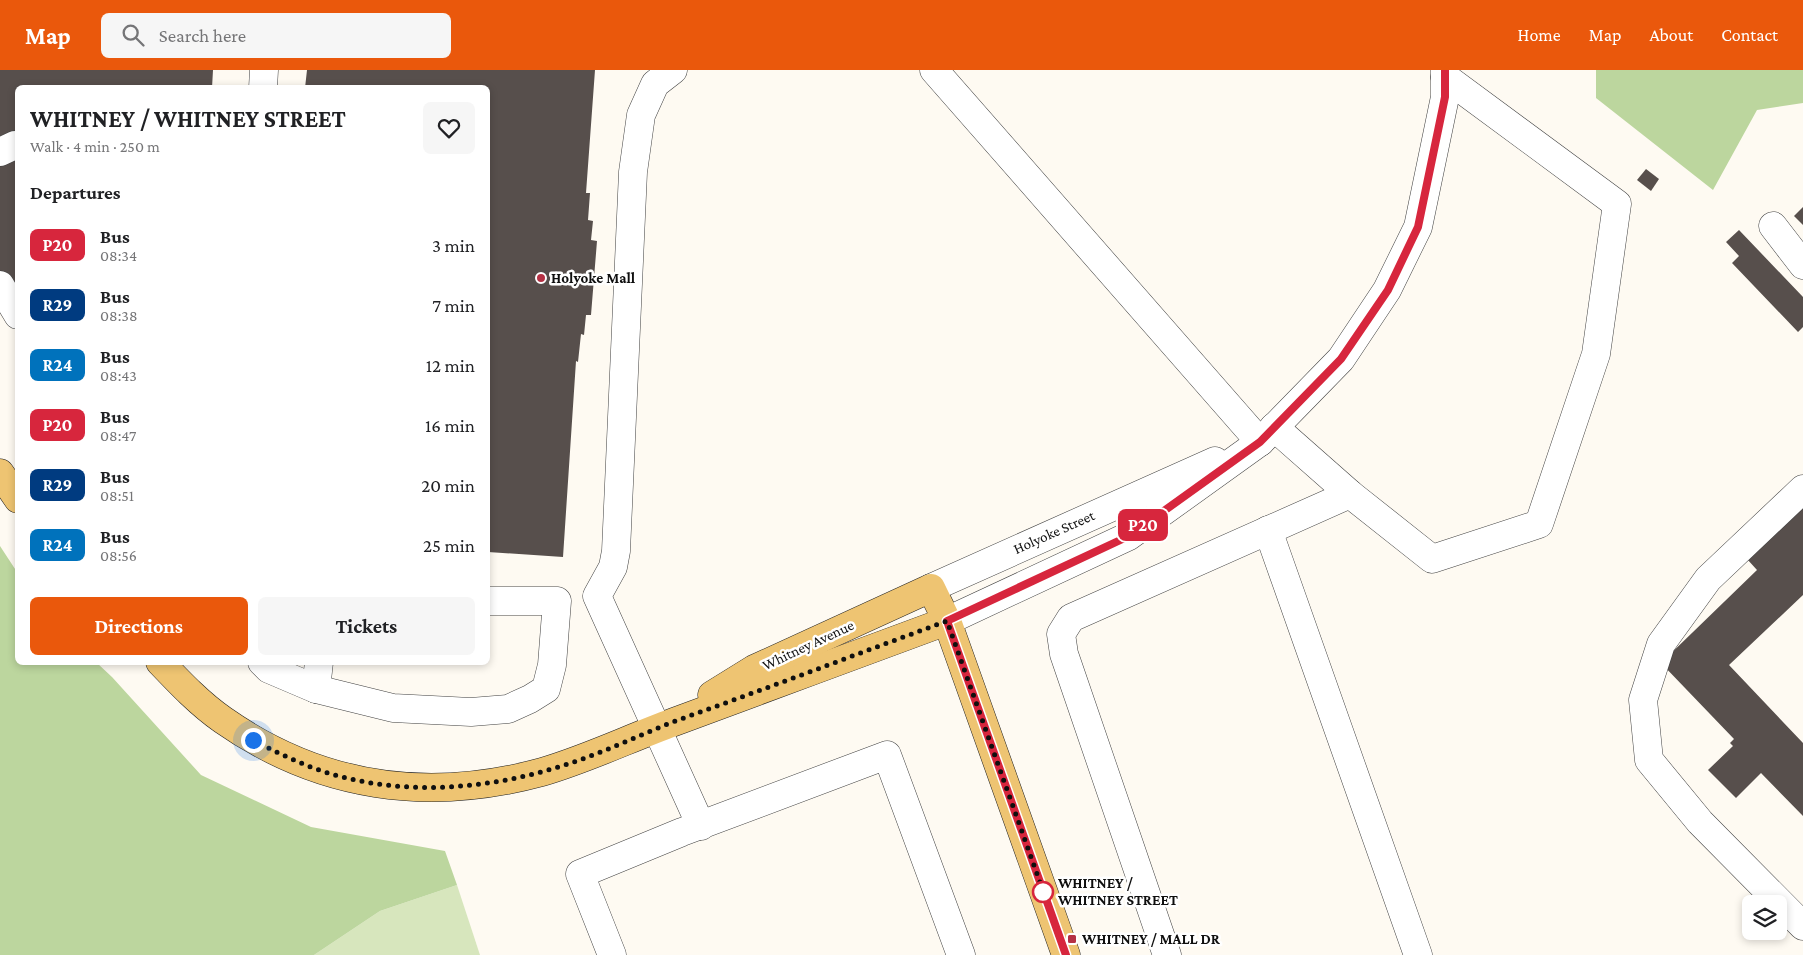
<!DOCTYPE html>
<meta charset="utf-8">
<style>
:root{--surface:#fff;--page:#f6f6f6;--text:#202124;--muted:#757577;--accent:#ea580c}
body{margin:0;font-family:"Crimson Pro",serif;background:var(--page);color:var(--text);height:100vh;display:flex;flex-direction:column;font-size:19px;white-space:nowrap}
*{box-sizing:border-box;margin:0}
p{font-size:16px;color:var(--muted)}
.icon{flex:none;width:28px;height:28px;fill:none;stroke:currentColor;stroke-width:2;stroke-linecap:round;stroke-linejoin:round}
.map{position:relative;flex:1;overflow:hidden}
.side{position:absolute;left:15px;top:15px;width:475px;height:580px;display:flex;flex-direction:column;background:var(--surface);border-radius:8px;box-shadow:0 2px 8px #0003}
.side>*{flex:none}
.badge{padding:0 10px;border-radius:8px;font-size:18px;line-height:32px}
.controls{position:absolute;left:1742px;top:825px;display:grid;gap:10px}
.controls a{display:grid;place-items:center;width:45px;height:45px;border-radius:8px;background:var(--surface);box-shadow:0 2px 8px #0003;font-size:25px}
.you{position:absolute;width:25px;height:25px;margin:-12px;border:4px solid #fff;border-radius:50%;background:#1a73e8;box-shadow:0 0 0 8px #1a73e833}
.map>.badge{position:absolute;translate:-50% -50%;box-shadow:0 0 0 2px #fff}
h2{padding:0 15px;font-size:19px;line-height:45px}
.round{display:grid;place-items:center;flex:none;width:52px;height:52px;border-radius:8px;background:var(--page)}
.headline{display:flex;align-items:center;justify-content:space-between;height:85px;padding:0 15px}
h1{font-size:24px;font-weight:700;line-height:38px}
.button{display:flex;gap:10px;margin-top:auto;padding:10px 15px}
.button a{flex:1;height:58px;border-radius:8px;background:var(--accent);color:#fff;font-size:20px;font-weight:700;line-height:58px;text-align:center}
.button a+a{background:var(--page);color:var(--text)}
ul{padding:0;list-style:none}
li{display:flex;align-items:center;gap:15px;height:60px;padding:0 15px}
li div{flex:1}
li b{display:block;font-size:19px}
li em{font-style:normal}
li .badge{min-width:55px;font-weight:700;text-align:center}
header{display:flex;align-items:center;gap:30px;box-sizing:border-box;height:70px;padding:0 25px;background:var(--accent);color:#fff}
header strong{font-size:24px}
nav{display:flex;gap:28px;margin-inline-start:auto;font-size:18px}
.search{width:350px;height:45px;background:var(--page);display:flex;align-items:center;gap:12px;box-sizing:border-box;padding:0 18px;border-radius:8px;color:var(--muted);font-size:19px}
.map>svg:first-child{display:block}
.green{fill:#d7e6bd}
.forest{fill:#bcd69e}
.building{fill:#574f4c}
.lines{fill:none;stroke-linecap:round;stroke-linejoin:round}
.minor-casing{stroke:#424242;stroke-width:29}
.major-casing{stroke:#202020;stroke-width:29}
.minor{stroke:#fff;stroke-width:28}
.major{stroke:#eec472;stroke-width:28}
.line-casing{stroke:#fff;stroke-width:11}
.line{stroke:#d7263d;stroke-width:8}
.walk{stroke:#0f0f0f;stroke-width:5;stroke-dasharray:0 9}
.poi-dot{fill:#b53144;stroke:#fff;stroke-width:2}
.stop-dot{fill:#fff;stroke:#d7263d;stroke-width:2.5}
.labels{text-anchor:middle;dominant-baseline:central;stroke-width:5;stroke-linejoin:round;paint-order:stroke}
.poi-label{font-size:15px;font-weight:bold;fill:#0f0f0f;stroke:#fff;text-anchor:start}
.street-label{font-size:15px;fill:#0f0f0f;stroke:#fff}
.stop-label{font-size:15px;font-weight:bold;fill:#0f0f0f;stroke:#fff;text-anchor:start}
</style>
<header>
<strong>Map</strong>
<div class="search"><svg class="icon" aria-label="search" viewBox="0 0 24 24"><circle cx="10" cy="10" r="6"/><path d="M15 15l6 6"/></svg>Search here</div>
<nav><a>Home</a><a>Map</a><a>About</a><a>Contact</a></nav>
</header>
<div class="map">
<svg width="1803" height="885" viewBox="0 0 1803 885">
<rect width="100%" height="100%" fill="#fefaf2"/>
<polygon class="green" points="457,815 480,885 314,885 380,841"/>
<g class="forest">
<polygon points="1596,0 1803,0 1803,33 1757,40 1713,120 1596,28"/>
<polygon points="0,476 17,502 18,592 97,593 112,607 201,705 311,757 445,781 457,815 380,841 314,885 0,885"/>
</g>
<g class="building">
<polygon points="0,0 213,0 212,18 18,18 18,236 0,235"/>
<polygon points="307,0 595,0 586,123 590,123 588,150 593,151 591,170 597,171 591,245 586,245 584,265 581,264 578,292 576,291 563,487 488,482 488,18 305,18"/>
<polygon points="1646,99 1659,109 1651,121 1637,110"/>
<polygon points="1803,137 1803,155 1794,146"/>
<polygon points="1739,160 1803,227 1803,257 1798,262 1732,193 1739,186 1726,172"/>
<polygon points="1803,425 1803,525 1729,595 1803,673 1803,746 1761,703 1736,728 1708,700 1733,676 1730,673 1734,669 1661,593 1757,500 1747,489"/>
</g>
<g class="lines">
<defs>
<g id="minor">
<polyline points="673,0 655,14 641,45 633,102 616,481 613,497 597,526 701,756"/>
<polyline points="934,0 1260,372"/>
<polyline points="263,18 264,0"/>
<polyline points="0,82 15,75"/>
<polyline points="1773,156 1803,195"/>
<polyline points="0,215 18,245"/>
<polyline points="1274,357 1350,424 1432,489 1539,454 1596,284 1617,134 1445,7"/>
<polyline points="1803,419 1708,509 1661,574 1643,630 1649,690 1700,752 1803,856"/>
<polyline points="1268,460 1418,885"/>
<polyline points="931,518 1215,391"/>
<polyline points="947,551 1129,466 1260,372 1341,289 1387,220 1418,157 1445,27 1445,0"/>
<polyline points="262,592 269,599 316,619 393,638 471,642 508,639 530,629 546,619 552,595 557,531 488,531"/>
<polyline points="316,619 319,592"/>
<polyline points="612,885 580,804 682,762 887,685 961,885"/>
<polyline points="1167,885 1064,584 1061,564 1071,548 1350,424"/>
</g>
<g id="major">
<polyline points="0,403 18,429"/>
<path d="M160,592C180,613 200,634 223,650C320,718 428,733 542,702C587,689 630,668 674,652C765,618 856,585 947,551"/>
<polyline points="712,625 754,599 931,518 947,551 1066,885"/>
</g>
</defs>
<use href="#minor" class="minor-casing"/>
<use href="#major" class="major-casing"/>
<use href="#minor" class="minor"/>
<use href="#major" class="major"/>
</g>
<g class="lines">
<defs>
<polyline id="line" points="1066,885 947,551 1129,466 1260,372 1341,289 1388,220 1418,157 1445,27 1445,0"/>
</defs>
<use href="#line" class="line-casing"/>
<use href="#line" class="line"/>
<path class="walk" d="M253,670C276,682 300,694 325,702C407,728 496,719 577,691C611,679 644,663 678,650C768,618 857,584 947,551L1046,829L1043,822"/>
</g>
<g class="poi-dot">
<circle cx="541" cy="208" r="5"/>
<rect x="1067" y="864" width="10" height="10" rx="2.5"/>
</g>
<circle class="stop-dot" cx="1043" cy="822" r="10"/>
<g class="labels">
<g class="poi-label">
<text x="551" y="208">Holyoke Mall</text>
<text x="1082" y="869">WHITNEY / MALL DR</text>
</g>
<g class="street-label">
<text transform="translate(1054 462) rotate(-24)">Holyoke Street</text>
<text transform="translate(808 575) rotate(-25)">Whitney Avenue</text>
</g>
<g class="stop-label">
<text x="1058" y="813">WHITNEY /<tspan x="1058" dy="17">WHITNEY STREET</tspan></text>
</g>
</g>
</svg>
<div class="controls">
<a><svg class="icon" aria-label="layers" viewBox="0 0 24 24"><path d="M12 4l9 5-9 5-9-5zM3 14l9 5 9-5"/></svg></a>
</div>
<div class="you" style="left:253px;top:670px"></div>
<b class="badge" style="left:1143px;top:455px;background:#d7263d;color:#fff">P20</b>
<section class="side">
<div class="headline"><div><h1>WHITNEY / WHITNEY STREET</h1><p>Walk · 4 min · 250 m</p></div><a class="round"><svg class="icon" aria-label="heart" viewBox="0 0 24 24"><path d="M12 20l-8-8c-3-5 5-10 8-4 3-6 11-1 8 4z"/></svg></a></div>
<h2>Departures</h2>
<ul>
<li><span class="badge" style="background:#d7263d;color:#fff">P20</span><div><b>Bus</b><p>08:34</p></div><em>3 min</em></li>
<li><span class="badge" style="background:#003b80;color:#fff">R29</span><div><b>Bus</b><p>08:38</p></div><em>7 min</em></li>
<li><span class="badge" style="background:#0072bc;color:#fff">R24</span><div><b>Bus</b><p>08:43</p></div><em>12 min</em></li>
<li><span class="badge" style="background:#d7263d;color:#fff">P20</span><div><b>Bus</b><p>08:47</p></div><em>16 min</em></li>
<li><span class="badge" style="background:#003b80;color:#fff">R29</span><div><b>Bus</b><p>08:51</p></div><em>20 min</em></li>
<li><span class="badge" style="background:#0072bc;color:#fff">R24</span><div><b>Bus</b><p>08:56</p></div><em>25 min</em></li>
</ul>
<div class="button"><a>Directions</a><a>Tickets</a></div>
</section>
</div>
